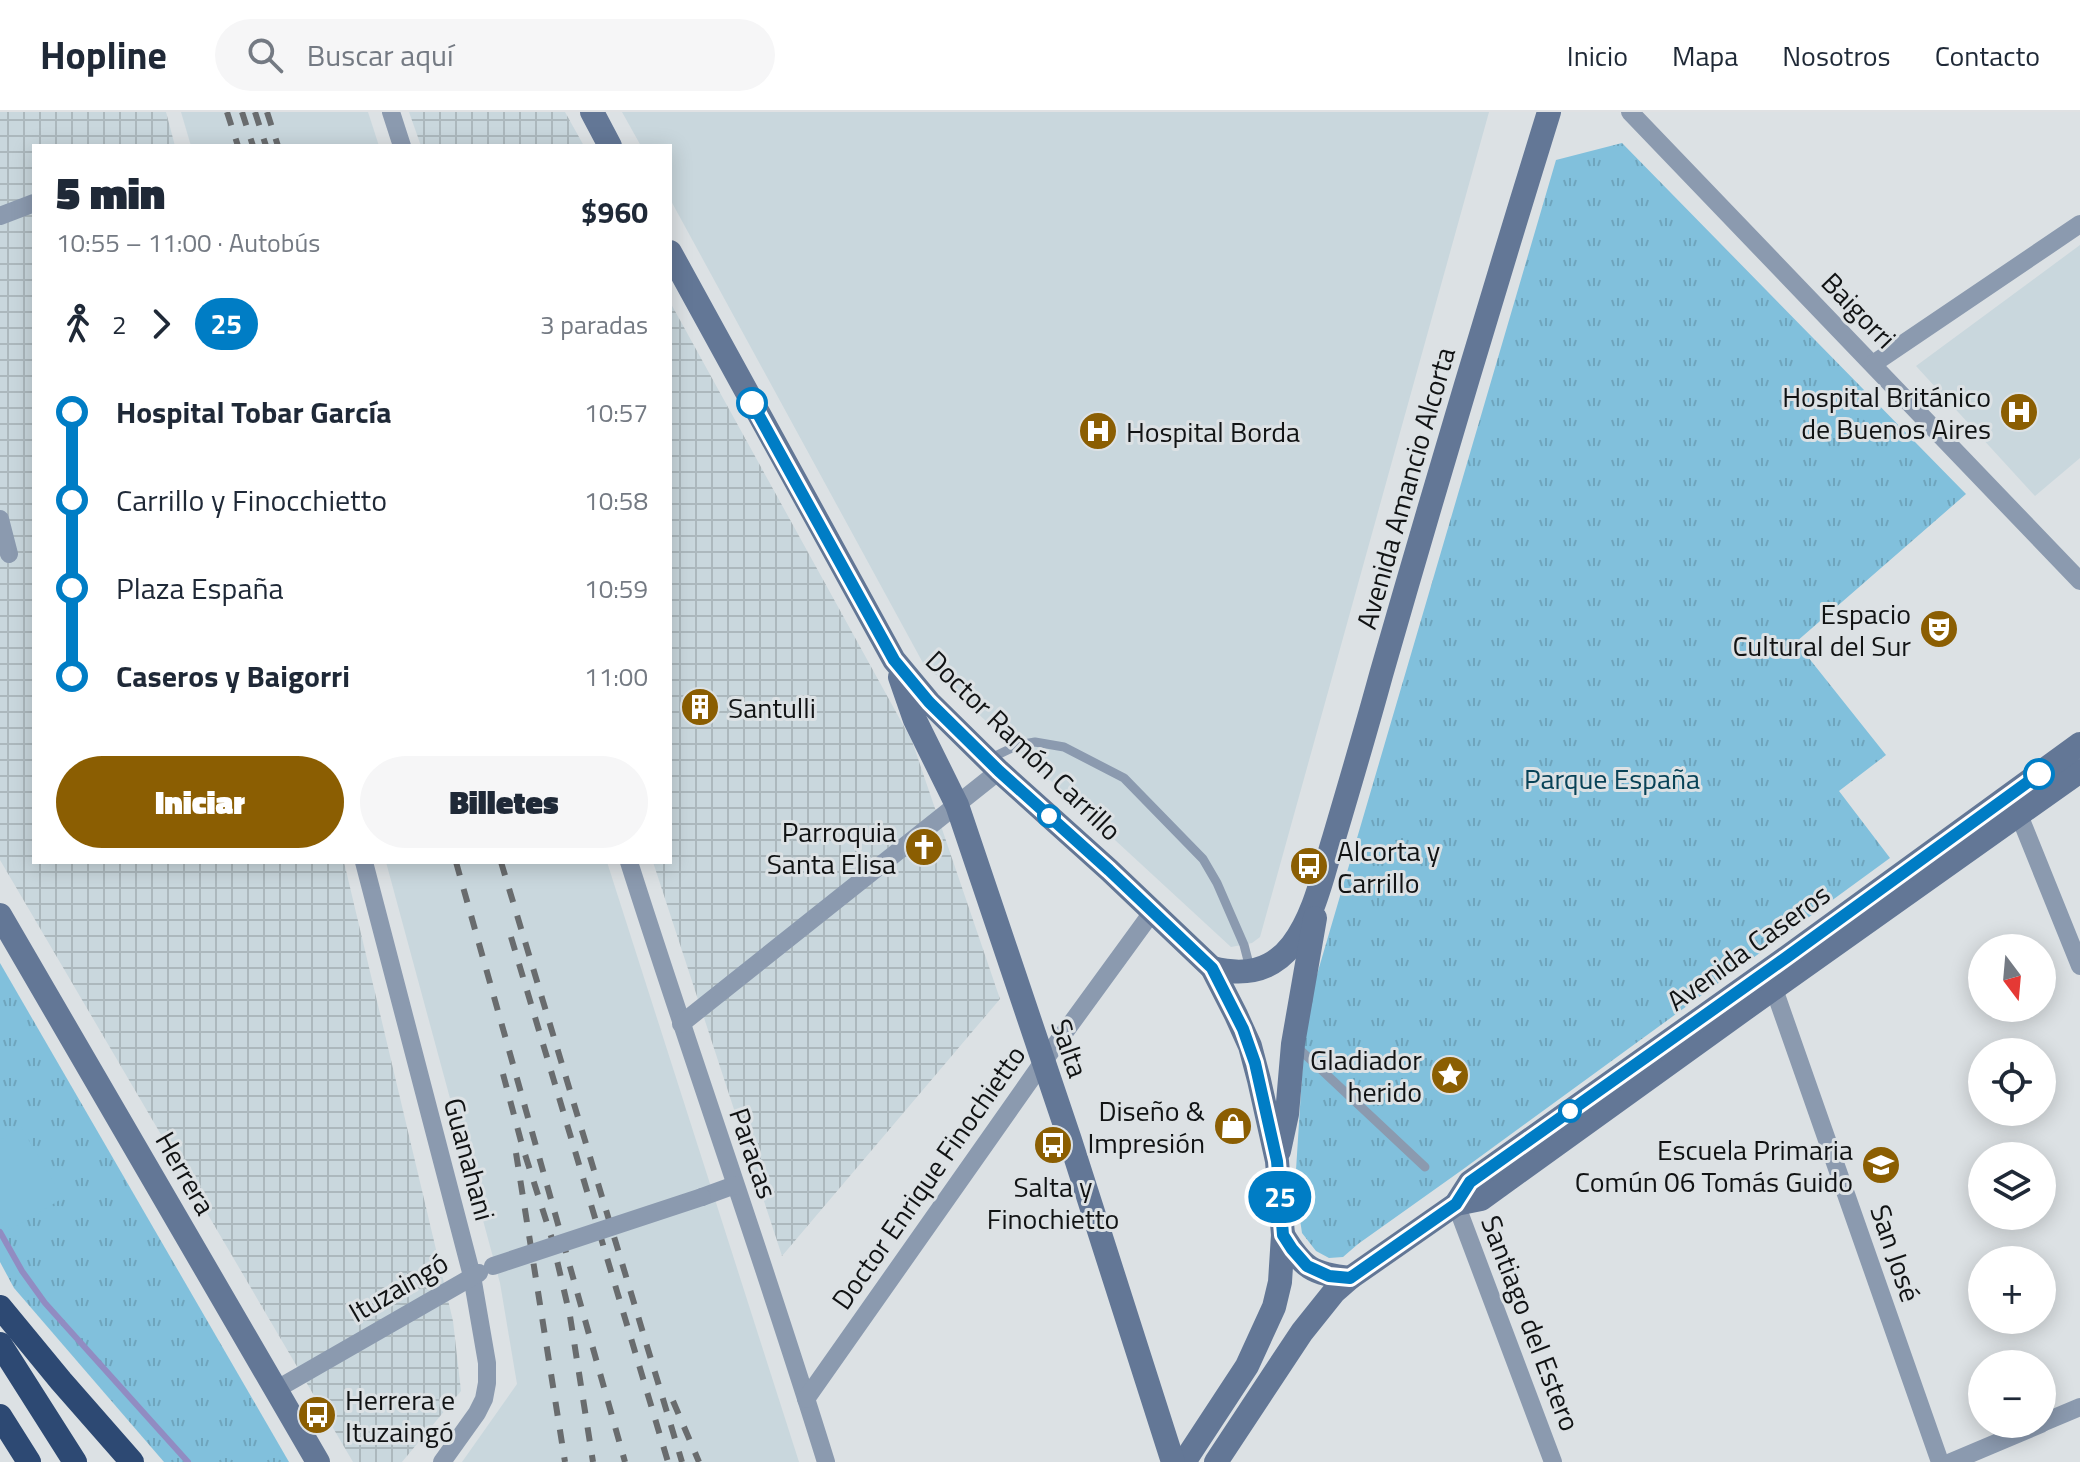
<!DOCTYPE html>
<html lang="es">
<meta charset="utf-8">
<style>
:root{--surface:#fff;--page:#f6f6f7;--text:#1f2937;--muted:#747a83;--line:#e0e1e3;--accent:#8b5e02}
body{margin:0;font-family:"Titillium Web",sans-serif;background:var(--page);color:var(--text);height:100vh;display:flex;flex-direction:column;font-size:30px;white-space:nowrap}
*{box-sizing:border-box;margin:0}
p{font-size:26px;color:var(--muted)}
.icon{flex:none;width:44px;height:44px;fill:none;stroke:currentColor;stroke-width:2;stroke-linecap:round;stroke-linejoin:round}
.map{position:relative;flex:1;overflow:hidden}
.drawer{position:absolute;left:32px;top:32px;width:640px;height:720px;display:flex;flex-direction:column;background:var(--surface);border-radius:0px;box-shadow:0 4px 20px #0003}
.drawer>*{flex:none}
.badge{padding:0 16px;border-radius:26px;font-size:28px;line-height:52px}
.needle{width:52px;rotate:164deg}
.buttons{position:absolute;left:1968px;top:822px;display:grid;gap:16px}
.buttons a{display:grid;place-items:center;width:88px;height:88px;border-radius:50%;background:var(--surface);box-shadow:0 4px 20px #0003;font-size:40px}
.map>.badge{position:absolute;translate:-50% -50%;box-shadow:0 0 0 4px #fff}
.legs{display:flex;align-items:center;gap:12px;height:88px;padding:0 24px;font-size:26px}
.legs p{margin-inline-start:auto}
.overview{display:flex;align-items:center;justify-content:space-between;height:136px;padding:0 24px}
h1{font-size:44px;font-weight:800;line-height:60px}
.cta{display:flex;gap:16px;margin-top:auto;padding:16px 24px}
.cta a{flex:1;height:92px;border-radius:48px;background:var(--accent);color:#fff;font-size:32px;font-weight:800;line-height:92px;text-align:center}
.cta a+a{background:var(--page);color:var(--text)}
ul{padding:0 24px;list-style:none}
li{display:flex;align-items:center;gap:28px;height:88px;font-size:30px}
li i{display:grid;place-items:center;width:12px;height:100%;margin:0 10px;background:currentColor}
li i::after{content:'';width:20px;height:20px;margin:-10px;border:6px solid;border-radius:50%;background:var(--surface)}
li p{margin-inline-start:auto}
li:first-child i{background:linear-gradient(#0000 50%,currentColor 0)}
li:last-child i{background:linear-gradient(currentColor 50%,#0000 0)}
header{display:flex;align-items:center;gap:48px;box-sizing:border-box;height:112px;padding:0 40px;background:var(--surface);border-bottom:2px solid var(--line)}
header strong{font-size:38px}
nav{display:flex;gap:44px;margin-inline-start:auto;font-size:28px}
.search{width:560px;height:72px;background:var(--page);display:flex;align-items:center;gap:20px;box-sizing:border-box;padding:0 28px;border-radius:44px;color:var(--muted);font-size:30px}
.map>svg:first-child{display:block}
.built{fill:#c9d7dd}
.industrial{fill:url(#industrial-grid)}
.park{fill:url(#park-tufts)}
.pitch{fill:#81c0dc}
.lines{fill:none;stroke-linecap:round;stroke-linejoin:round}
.stream{stroke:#918cc2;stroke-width:6}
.lane{stroke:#8b9aaf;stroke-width:9}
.street{stroke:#8b9aaf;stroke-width:18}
.secondary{stroke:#637796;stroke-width:24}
.highway{stroke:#2d4973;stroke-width:24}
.rail{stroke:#696c6e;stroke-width:6;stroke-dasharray:14 14;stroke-linecap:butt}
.street-bridge{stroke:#8b9aaf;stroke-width:18}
.line-1-casing{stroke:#fff;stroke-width:18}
.line-1{stroke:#007dc5;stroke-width:12}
.stop-1-dot{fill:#fff;stroke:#007dc5;stroke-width:4}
.labels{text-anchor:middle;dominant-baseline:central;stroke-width:6;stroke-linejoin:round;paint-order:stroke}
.street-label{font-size:28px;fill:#111314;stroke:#dce1e4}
.poi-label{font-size:28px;fill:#111314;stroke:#dce1e4;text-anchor:end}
.park-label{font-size:28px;fill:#084257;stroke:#dce1e4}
</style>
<header>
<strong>Hopline</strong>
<div class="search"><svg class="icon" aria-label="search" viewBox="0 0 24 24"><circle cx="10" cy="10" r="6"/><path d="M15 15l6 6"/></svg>Buscar aquí</div>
<nav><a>Inicio</a><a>Mapa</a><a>Nosotros</a><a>Contacto</a></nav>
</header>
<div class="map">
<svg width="2080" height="1350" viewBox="0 0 2080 1350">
<defs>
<pattern id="industrial-grid" width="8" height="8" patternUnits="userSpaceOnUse" patternTransform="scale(2)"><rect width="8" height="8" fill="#c9d7dd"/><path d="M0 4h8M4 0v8" fill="none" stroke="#acb8bd"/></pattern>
<pattern id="park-tufts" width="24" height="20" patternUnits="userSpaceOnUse" patternTransform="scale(2)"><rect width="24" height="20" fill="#81c0dc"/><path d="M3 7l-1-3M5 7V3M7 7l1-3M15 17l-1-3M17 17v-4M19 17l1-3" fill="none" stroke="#6ea4bc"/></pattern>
</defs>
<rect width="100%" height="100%" fill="#dce1e4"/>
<g class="built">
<polygon points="181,0 368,0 379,34 191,34"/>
<polygon points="622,0 1489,0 1260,825 1252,831 1231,835 923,551 670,87 670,34 641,34"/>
<polygon points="2080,133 2080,346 2035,384 1916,254"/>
<polygon points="386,750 607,750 799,1350 462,1350 517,1272 500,1171"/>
</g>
<g class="industrial">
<polygon points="0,0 166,0 175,34 34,34 34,750 344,750 453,1209 461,1279 402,1350 353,1350 0,748"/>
<polygon points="409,0 565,0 584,34 421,34"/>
<polygon points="670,190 912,629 1000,887 782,1144 653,750 670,750"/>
</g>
<g class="park">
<polygon points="1622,31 1966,382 1796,530 1886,643 1839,679 1890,746 1462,1058 1358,1132 1343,1145 1329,1146 1316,1139 1302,1121 1295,1074 1306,900 1556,48"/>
<polygon points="0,851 289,1350 164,1350 14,1176 0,1150"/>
</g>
<polygon class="pitch" points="21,1015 63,1086 10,1118 0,1101 0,1028"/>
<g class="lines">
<polyline class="stream" points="0,1120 22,1159 45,1191 188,1350"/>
<g class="lane">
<polyline points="991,646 1018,633 1035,630 1064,635 1124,666 1203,747 1217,771 1244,833 1250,856"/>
<polyline points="1296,934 1425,1055"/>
</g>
<g class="street">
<polyline points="391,0 402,34"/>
<polyline points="1630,0 2080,469"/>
<polyline points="0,104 34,91"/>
<polyline points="1873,252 2080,112"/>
<polyline points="0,407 9,442"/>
<polyline points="2015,693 2080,854"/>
<polyline points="364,750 472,1164 487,1251 487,1271 484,1287 477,1301 442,1350"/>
<path d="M629,750C693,951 764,1149 826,1350"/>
<polyline points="1768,866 1774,877 1940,1350"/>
<polyline points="681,912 999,659"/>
<polyline points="702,1085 735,1073"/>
<polyline points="1456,1092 1553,1350"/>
<polyline points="277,1277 479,1161"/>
<polyline points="806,1287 1043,950 1153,799"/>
<polyline points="2042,1311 2080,1295"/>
<polyline points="1951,1350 2041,1312"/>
</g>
<g class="secondary">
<polyline points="592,0 610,34"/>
<polyline points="670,140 894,548 929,590 999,659 1109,758 1212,856 1236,903 1250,934 1259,968 1277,1049 1283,1123 1280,1170 1274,1195 1247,1254 1184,1350"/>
<polyline points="900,565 915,608 957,693 1070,1028 1173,1350"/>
<polyline points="0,803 318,1350"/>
<path d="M1212,856C1244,864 1271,860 1292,833C1315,803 1323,761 1334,726C1350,672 1366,618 1381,563C1435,375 1491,187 1549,0"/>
<polyline points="1279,1039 1287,1002 1293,932 1315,806"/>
<polyline points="1456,1092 1481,1087 1746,896 2080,659"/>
<path d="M1283,1123C1303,1156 1312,1162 1350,1166"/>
<polyline points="1216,1350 1302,1220 1334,1180 1350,1166 1456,1092 1470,1070 1787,845 2080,632"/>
</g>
<g class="highway">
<polyline points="0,1195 61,1269 132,1350"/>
<polyline points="0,1232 75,1350"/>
<polyline points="0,1304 29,1350"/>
</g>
<g class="rail">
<polyline points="227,0 238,34"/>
<polyline points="242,0 253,34"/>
<polyline points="255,0 266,34"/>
<polyline points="267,0 278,34"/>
<polyline points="456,750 625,1350"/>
<polyline points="501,750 682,1350"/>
<polyline points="511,825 668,1350"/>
<polyline points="503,962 522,1033 552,1127 570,1204 593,1350"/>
<polyline points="516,1041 565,1350"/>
<polyline points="673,1289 699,1350"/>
</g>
<polyline class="street-bridge" points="493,1154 702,1085"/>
</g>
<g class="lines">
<defs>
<polyline id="line-1" points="752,291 894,548 929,590 999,659 1109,758 1212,856 1243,917 1255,951 1277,1049 1283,1123 1292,1137 1307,1154 1329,1164 1350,1166 1456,1092 1470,1070 1787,845 2039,662"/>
</defs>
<use href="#line-1" class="line-1-casing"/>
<use href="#line-1" class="line-1"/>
</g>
<defs>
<symbol id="hospital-disc" viewBox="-11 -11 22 22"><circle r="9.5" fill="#8b5e02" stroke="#dce1e4"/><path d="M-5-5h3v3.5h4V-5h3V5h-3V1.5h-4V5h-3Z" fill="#fff"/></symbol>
<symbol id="theatre-disc" viewBox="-11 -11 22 22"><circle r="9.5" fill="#8b5e02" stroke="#dce1e4"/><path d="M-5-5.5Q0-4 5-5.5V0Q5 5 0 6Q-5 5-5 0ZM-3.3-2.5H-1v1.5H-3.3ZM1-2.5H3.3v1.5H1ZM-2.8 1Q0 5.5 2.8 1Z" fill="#fff"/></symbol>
<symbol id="building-disc" viewBox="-11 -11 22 22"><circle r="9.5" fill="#8b5e02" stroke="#dce1e4"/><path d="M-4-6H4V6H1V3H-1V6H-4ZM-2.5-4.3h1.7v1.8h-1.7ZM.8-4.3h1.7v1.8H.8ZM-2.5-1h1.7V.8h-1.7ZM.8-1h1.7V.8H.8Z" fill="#fff"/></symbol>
<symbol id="church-disc" viewBox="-11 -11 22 22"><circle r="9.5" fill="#8b5e02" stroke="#dce1e4"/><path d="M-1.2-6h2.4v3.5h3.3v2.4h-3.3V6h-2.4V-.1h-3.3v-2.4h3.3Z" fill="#fff"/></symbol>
<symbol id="bus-disc" viewBox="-11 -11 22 22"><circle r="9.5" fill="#8b5e02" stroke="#dce1e4"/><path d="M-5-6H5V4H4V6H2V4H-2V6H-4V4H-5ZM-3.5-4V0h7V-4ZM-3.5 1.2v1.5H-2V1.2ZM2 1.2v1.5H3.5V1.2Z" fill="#fff"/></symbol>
<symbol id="sight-disc" viewBox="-11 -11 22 22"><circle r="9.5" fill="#8b5e02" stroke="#dce1e4"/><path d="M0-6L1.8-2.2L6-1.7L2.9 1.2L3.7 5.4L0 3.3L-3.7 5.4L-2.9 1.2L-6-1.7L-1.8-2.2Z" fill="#fff"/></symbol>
<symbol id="shop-disc" viewBox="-11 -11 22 22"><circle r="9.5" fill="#8b5e02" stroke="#dce1e4"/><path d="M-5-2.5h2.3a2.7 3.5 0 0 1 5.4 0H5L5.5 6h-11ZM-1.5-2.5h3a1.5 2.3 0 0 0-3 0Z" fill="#fff"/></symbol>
<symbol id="school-disc" viewBox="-11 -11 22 22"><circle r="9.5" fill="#8b5e02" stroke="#dce1e4"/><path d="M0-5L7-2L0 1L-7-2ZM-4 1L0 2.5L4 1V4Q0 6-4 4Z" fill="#fff"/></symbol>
</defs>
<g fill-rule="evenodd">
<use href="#hospital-disc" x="1997" y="278" width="44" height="44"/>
<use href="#hospital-disc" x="1076" y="297" width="44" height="44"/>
<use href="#theatre-disc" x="1917" y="495" width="44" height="44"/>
<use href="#building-disc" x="678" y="573" width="44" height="44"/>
<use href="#church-disc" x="902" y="713" width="44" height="44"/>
<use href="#bus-disc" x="1287" y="732" width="44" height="44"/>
<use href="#sight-disc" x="1428" y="941" width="44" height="44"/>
<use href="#shop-disc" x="1211" y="992" width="44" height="44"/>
<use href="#bus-disc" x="1031" y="1011" width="44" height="44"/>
<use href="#school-disc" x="1859" y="1031" width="44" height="44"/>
<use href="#bus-disc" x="295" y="1281" width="44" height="44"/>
</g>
<g class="stop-1-dot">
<circle cx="752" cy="291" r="14"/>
<circle cx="2039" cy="662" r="14"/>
<circle cx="1049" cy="704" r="10"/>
<circle cx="1570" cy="999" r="10"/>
</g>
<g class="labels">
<g class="street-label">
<text transform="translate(1859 198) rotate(46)">Baigorri</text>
<text transform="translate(1405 376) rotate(-74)">Avenida Amancio Alcorta</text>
<text transform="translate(1024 633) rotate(44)">Doctor Ramón Carrillo</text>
<text transform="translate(1748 835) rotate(-36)">Avenida Caseros</text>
<text transform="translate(1070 936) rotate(71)">Salta</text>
<text transform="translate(754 1041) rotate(71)">Paracas</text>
<text transform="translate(470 1047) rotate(75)">Guanahani</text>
<text transform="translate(186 1061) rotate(60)">Herrera</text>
<text transform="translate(928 1065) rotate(-55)">Doctor Enrique Finochietto</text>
<text transform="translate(1896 1141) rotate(71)">San José</text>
<text transform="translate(398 1175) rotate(-30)">Ituzaingó</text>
<text transform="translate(1531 1211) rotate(69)">Santiago del Estero</text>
</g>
<g class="poi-label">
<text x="1991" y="284">Hospital Británico<tspan x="1991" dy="32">de Buenos Aires</tspan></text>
<text x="1126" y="319" text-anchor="start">Hospital Borda</text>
<text x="1911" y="501">Espacio<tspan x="1911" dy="32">Cultural del Sur</tspan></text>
<text x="728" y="595" text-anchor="start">Santulli</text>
<text x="896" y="719">Parroquia<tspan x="896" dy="32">Santa Elisa</tspan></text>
<text x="1337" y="738" text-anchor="start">Alcorta y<tspan x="1337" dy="32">Carrillo</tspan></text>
<text x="1422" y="947">Gladiador<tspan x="1422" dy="32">herido</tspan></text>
<text x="1205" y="998">Diseño &amp;<tspan x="1205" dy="32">Impresión</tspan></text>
<text x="1853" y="1037">Escuela Primaria<tspan x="1853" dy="32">Común 06 Tomás Guido</tspan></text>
<text x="1053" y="1074" text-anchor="middle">Salta y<tspan x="1053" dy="32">Finochietto</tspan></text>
<text x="345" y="1287" text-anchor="start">Herrera e<tspan x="345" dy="32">Ituzaingó</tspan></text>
</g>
<g class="park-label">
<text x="1612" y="666">Parque España</text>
</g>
</g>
</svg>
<div class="buttons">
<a><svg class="needle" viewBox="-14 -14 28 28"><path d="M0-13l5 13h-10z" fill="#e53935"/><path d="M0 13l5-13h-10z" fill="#747a83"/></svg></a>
<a><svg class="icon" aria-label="locate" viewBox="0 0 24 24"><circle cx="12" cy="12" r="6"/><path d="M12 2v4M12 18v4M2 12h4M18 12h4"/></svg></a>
<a><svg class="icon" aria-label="layers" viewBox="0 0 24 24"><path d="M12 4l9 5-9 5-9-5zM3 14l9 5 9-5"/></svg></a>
<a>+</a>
<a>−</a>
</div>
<b class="badge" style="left:1280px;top:1085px;background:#007dc5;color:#fff">25</b>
<section class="drawer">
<div class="overview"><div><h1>5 min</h1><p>10:55 – 11:00 · Autobús</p></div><b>$960</b></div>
<div class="legs"><svg class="icon" aria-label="walk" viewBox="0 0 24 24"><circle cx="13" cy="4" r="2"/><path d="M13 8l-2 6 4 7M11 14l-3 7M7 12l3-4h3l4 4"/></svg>2<svg class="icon" aria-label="forward" viewBox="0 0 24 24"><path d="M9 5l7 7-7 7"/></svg><b class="badge" style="background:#007dc5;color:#fff">25</b><p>3 paradas</p></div>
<ul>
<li><i style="color:#007dc5"></i><b>Hospital Tobar García</b><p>10:57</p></li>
<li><i style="color:#007dc5"></i><span>Carrillo y Finocchietto</span><p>10:58</p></li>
<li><i style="color:#007dc5"></i><span>Plaza España</span><p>10:59</p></li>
<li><i style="color:#007dc5"></i><b>Caseros y Baigorri</b><p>11:00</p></li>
</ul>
<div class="cta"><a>Iniciar</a><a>Billetes</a></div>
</section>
</div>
